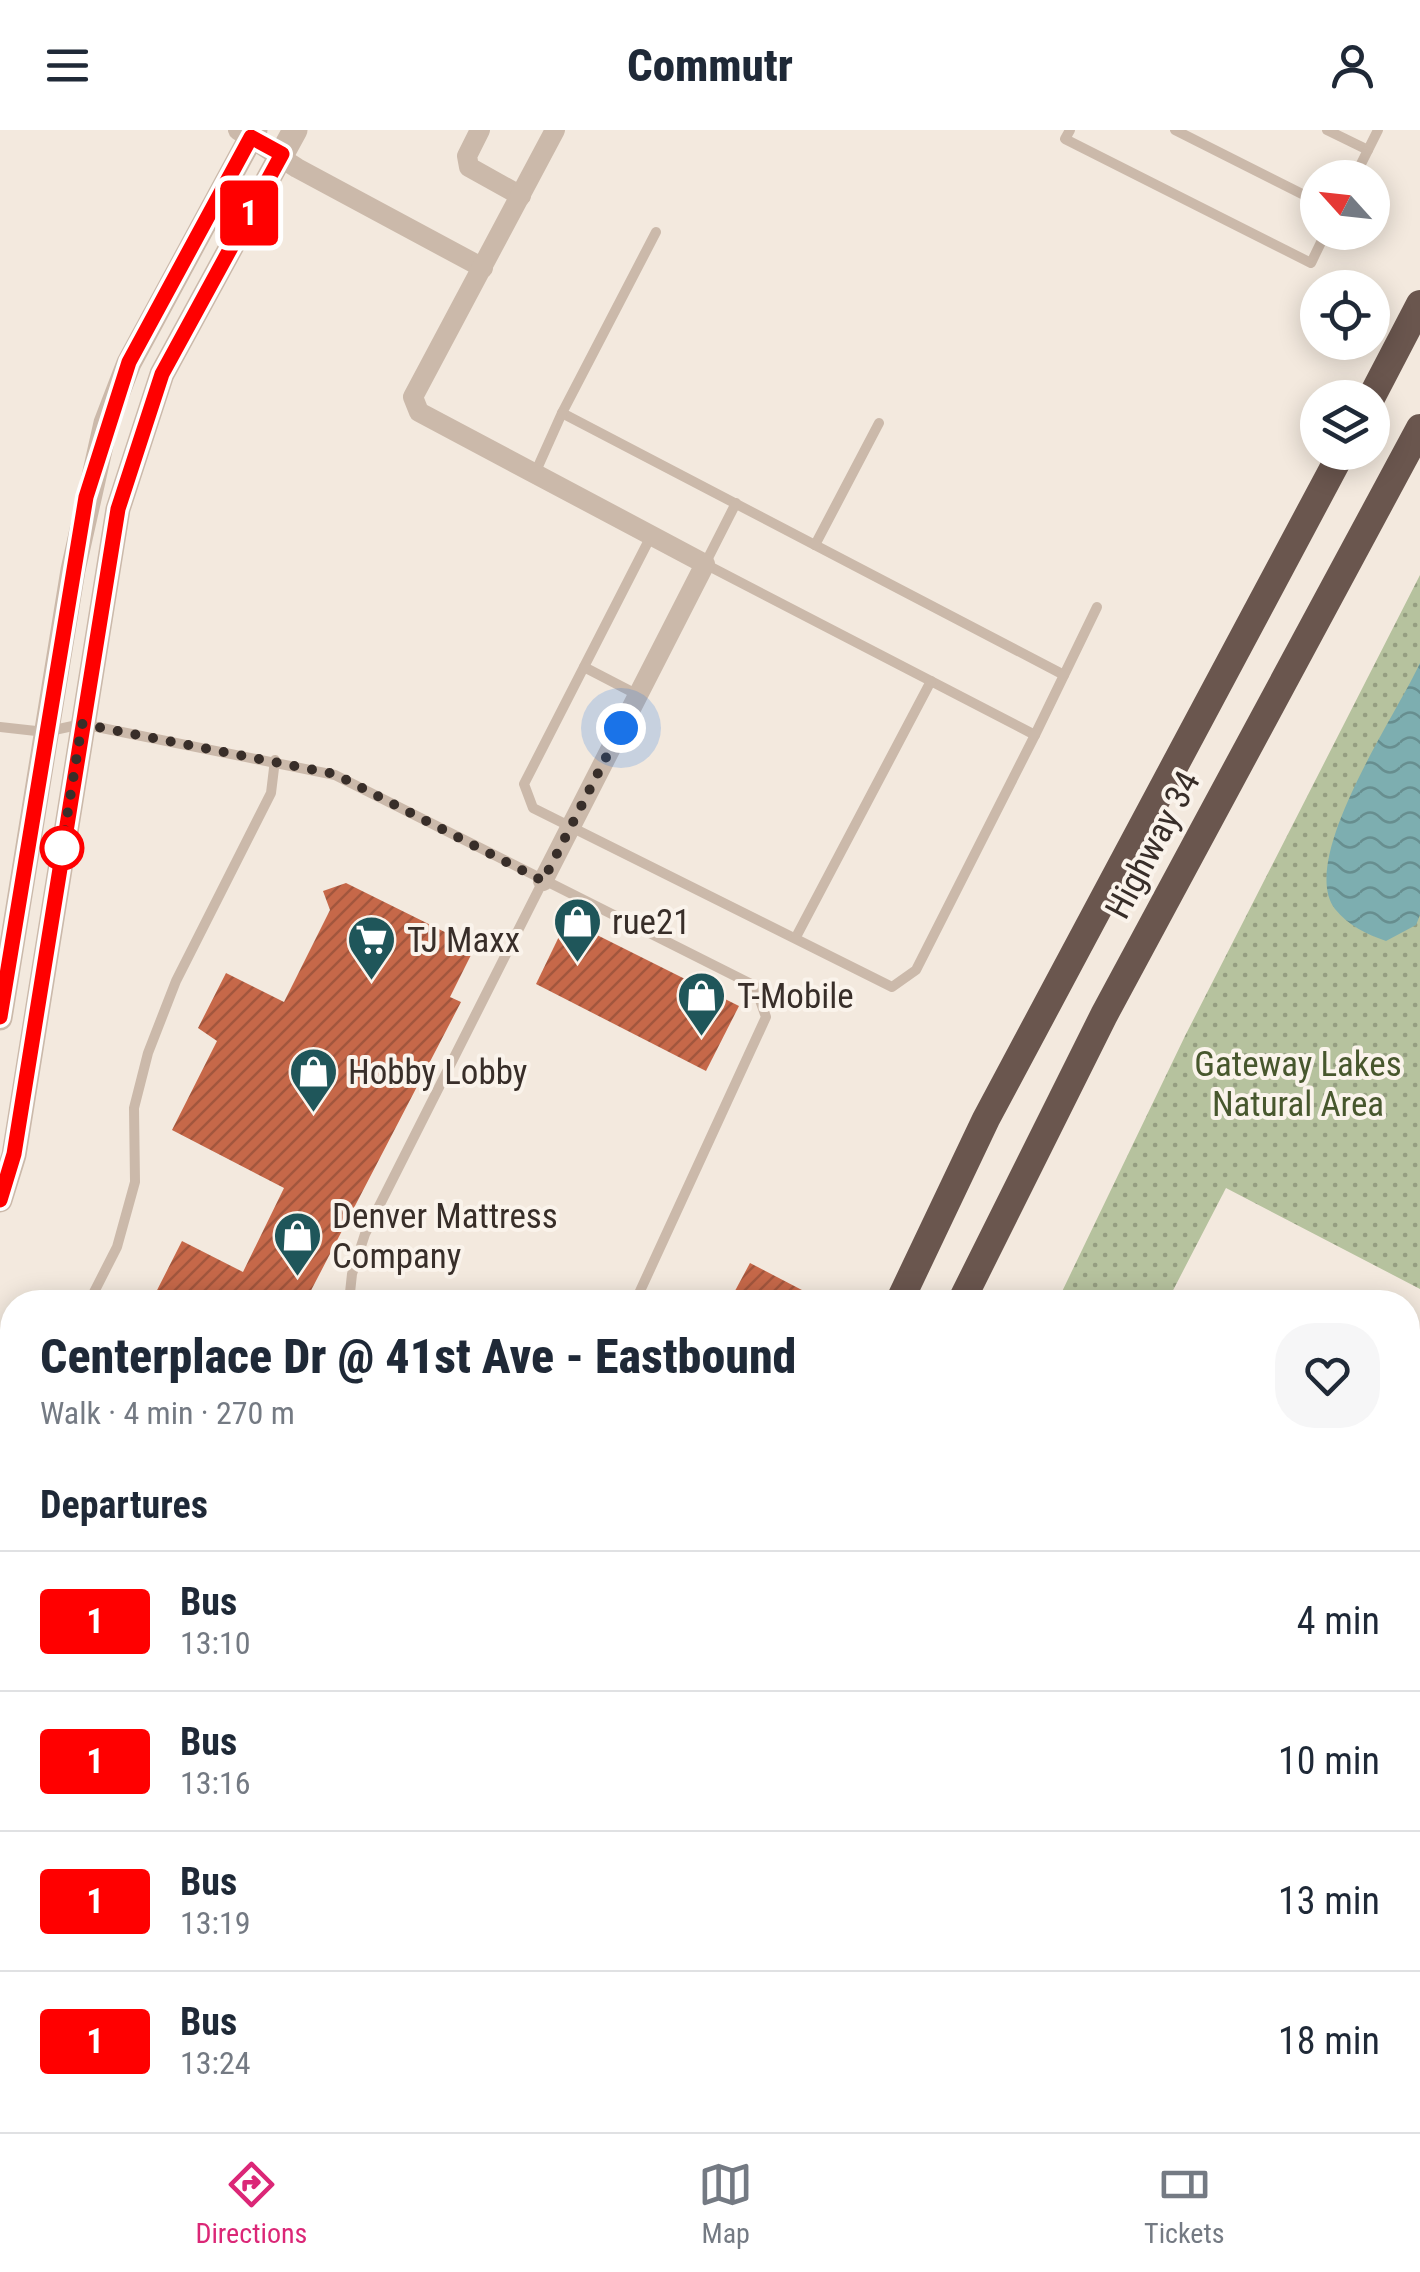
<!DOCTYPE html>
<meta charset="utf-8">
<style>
:root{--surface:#fff;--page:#f6f6f7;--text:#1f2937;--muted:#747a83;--line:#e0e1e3;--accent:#db2777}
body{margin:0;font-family:"Roboto Condensed",sans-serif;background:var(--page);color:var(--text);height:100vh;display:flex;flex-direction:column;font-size:38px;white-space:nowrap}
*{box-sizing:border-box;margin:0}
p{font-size:32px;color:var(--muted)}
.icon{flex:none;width:55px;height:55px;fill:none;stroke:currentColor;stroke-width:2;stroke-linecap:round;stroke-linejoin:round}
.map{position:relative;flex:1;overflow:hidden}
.side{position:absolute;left:0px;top:1160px;width:1420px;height:842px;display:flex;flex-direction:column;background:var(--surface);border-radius:40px 40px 0 0;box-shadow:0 5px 25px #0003}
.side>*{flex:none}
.badge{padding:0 20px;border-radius:8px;font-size:35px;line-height:65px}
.needle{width:65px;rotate:297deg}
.controls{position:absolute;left:1300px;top:30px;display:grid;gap:20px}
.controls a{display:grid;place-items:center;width:90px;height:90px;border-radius:50%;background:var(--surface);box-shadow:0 5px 25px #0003;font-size:50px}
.you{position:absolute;width:50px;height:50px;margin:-25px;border:8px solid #fff;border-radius:50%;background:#1a73e8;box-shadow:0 0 0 15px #1a73e833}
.map>.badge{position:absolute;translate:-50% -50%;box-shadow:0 0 0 5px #fff}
h2{padding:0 40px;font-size:38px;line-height:90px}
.round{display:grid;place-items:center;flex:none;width:105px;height:105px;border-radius:40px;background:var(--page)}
.head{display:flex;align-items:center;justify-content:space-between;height:170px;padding:0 40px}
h1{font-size:48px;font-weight:800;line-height:75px}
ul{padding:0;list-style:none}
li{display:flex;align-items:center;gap:30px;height:140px;padding:0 40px;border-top:2px solid var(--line)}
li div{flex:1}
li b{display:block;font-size:38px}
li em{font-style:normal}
li .badge{min-width:110px;font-weight:700;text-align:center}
header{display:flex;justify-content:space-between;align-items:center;height:130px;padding:0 40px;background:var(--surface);font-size:45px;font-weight:800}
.menu{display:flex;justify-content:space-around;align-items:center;height:140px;border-top:2px solid var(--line);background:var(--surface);font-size:28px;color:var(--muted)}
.menu a{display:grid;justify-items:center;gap:5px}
.menu .selected{color:var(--accent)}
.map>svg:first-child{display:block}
.grass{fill:url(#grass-dots)}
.water{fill:url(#water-waves)}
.building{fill:url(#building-hatch)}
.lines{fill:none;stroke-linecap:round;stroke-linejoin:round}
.service{stroke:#cbb9aa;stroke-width:10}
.minor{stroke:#cbb9aa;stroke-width:20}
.tertiary{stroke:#cbb9aa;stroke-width:25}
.trunk{stroke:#6a564e;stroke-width:28}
.line-casing{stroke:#fff;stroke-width:22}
.line{stroke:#f00;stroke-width:15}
.walk{stroke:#382e29;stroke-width:10;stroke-dasharray:0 18}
.stop-dot{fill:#fff;stroke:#f00;stroke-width:5}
.labels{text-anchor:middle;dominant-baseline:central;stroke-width:8;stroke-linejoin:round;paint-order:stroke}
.street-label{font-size:35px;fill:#382e29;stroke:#faf3eb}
.poi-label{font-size:35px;fill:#382e29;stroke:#faf3eb;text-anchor:start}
.park-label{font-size:35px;fill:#47572d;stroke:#faf3eb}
</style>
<header><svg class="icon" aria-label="menu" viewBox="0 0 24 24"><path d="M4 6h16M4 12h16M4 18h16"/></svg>Commutr<svg class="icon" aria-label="person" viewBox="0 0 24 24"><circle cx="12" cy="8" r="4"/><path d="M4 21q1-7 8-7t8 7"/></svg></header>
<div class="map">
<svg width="1420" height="2002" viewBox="0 0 1420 2002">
<defs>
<pattern id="grass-dots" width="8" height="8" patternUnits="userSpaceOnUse" patternTransform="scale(2.5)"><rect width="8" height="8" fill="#b6c29e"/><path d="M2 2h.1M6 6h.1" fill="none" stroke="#959e81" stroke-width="1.8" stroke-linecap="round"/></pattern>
<pattern id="water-waves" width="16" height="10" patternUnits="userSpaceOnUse" patternTransform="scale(2.5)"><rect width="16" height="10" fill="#7daeb0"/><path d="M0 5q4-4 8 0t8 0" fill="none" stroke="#678e8f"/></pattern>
<pattern id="building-hatch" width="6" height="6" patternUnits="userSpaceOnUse" patternTransform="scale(2.5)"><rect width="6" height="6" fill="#c66849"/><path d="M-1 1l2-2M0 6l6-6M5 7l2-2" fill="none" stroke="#a2563d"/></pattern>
</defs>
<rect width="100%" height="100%" fill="#f3e9de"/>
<polygon class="grass" points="1420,445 1420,1159 1226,1058 1167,1172 1057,1172 1185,906"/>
<path class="water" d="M1420,533V785L1416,795L1386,811C1366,804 1349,796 1335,779C1297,729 1397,584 1420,533Z"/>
<g class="building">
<polygon points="346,753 475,817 450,867 461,872 305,1172 151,1172 182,1111 243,1142 284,1058 172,1000 217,911 198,898 226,843 284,872 330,780 323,761"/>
<polygon points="567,790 739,876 706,941 536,854"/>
<polygon points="750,1133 825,1172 729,1172"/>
</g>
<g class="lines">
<g class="service">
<polyline points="1070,0 1065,9 1311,133 1326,102"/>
<polyline points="1175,0 1318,72"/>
<polyline points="1327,0 1368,20"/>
<polyline points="1354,48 1378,0"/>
<polyline points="656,102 562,283 1064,545"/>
<polyline points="536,341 562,283"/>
<polyline points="651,406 524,654 533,678 892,857 916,840 1035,605 705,434 736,373"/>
<polyline points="815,415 879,293"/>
<polyline points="584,537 638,565"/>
<polyline points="0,597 45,602 82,594 335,645 755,856 766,887 635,1172"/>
<polyline points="1035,605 1097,477"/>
<polyline points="796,807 931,551"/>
<polyline points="89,1172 117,1117 135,1052 134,978 148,923 176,851 271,663 275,630"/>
<polyline points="349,1172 352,1144 365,1104 543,751"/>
<polyline points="0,1272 12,1278"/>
<polyline points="0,1358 12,1331"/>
<polyline points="0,1975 12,1950"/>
<polyline points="304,2002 310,1990"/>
</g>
<g class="minor">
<polyline points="238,0 297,38 483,138"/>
<polyline points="480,0 467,26 469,37 521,66"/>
<polyline points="543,751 705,434 419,282 413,267 555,0"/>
<polyline points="1408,1284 1420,1290"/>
<polyline points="1408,1541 1420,1548"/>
<polyline points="1408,1808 1420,1815"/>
<polyline points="0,1881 12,1887"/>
<polyline points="212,1990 236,2002"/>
<polyline points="1166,1990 1187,2002"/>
</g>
<g class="tertiary">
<polyline points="0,888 73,440 106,293 129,233 255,0"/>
<polyline points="0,1070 14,1025 118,379 162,244 295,0"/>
</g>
<g class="trunk">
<polyline points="1371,268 1420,174"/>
<polyline points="899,1172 986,989 1342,322"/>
<polyline points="961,1172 1104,885 1420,298"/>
<polyline points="568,2002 574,1990"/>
<polyline points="622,2002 627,1990"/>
</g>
</g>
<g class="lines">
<defs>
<polyline id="line" points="0,887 86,367 129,232 251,7 282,24 162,244 118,379 14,1024 0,1070"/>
</defs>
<use href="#line" class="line-casing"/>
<use href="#line" class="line"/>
<polyline class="walk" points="62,718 82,594 335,644 543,751 621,598"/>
</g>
<defs>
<symbol id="shop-pin" viewBox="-11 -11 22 30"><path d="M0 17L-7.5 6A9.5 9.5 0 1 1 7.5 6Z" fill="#1f565a" stroke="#faf3eb"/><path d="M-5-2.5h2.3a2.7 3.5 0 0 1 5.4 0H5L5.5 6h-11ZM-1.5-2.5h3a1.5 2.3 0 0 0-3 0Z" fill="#fff"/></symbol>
<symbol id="supermarket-pin" viewBox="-11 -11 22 30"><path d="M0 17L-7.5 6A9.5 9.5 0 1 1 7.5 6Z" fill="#1f565a" stroke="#faf3eb"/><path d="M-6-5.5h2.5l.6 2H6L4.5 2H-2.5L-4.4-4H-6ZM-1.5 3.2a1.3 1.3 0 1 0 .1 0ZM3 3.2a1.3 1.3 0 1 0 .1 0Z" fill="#fff"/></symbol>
</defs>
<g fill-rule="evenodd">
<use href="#shop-pin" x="550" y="764" width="55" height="75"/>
<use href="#supermarket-pin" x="344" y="782" width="55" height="75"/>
<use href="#shop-pin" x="674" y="838" width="55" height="75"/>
<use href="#shop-pin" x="286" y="914" width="55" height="75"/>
<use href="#shop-pin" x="270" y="1078" width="55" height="75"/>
</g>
<circle class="stop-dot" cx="62" cy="718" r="20"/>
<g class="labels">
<g class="street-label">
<text transform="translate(1153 715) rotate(-62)">Highway 34</text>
</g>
<g class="poi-label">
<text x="612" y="792">rue21</text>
<text x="407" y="810">TJ Maxx</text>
<text x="737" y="866">T-Mobile</text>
<text x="348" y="942">Hobby Lobby</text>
<text x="332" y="1086">Denver Mattress<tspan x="332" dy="40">Company</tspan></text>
</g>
<g class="park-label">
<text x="1298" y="934">Gateway Lakes<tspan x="1298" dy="40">Natural Area</tspan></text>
</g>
</g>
</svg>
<div class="controls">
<a><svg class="needle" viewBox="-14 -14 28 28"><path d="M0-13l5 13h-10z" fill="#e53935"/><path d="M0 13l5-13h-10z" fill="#747a83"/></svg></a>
<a><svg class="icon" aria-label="locate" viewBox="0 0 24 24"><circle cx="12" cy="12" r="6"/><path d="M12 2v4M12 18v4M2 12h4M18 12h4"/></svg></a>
<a><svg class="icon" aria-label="layers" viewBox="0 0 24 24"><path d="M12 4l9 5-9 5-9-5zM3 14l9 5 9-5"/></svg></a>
</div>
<div class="you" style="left:621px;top:598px"></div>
<b class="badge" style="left:249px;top:83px;background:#f00;color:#fff">1</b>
<section class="side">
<div class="head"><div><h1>Centerplace Dr @ 41st Ave - Eastbound</h1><p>Walk · 4 min · 270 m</p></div><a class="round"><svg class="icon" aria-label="heart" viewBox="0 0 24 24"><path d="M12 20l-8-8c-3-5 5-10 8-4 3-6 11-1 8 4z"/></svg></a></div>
<h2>Departures</h2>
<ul>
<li><span class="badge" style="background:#f00;color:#fff">1</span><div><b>Bus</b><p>13:10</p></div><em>4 min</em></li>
<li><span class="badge" style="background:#f00;color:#fff">1</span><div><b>Bus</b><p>13:16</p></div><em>10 min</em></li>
<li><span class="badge" style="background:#f00;color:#fff">1</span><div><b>Bus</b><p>13:19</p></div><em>13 min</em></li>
<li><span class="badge" style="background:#f00;color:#fff">1</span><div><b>Bus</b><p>13:24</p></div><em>18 min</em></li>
</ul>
</section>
</div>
<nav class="menu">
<a class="selected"><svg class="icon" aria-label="directions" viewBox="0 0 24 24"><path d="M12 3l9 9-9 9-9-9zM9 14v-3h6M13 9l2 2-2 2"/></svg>Directions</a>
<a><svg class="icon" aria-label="map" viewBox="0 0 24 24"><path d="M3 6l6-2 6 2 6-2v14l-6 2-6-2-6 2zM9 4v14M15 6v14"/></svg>Map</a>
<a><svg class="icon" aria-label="tickets" viewBox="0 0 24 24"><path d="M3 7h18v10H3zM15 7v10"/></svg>Tickets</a>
</nav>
